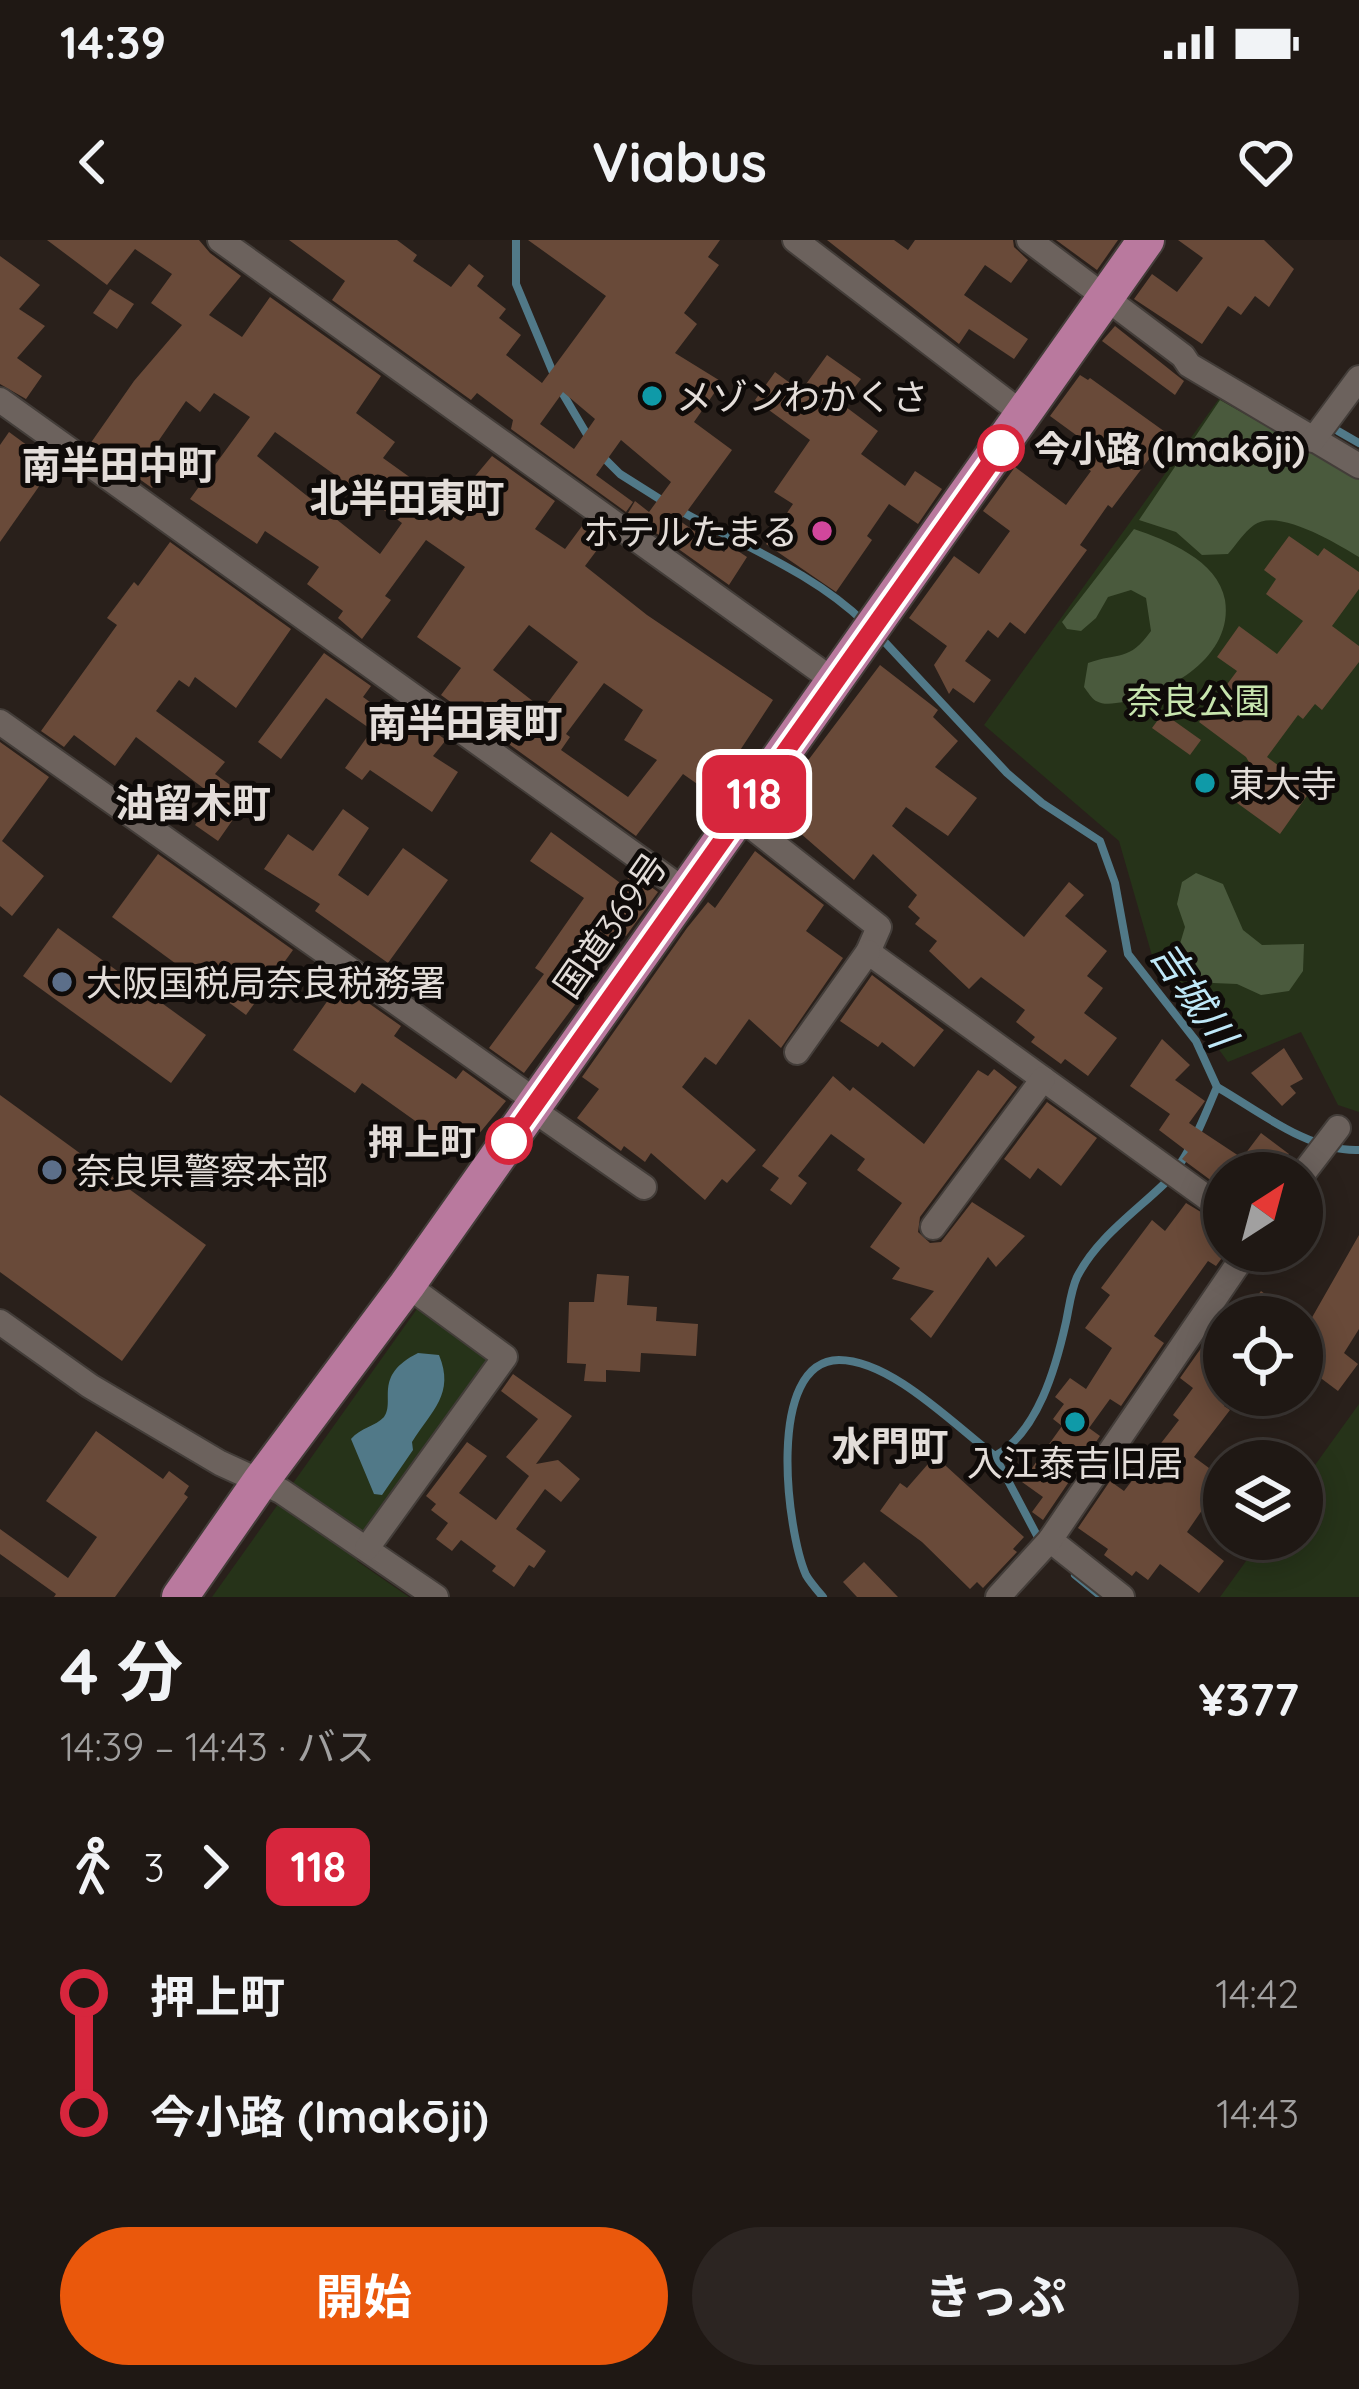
<!DOCTYPE html>
<html lang="ja">
<meta charset="utf-8">
<style>
:root{--surface:#1f1814;--page:#2c2522;--text:#f1f3f6;--muted:#a1a0a0;--line:#3c3734;--accent:#ea580c}
body{margin:0;font-family:Quicksand,"Noto Sans JP",sans-serif;background:var(--page);color:var(--text);height:100vh;display:flex;flex-direction:column;font-size:45px;white-space:nowrap}
*{box-sizing:border-box;margin:0}
p{font-size:39px;color:var(--muted)}
.icon{flex:none;width:66px;height:66px;fill:none;stroke:currentColor;stroke-width:2;stroke-linecap:round;stroke-linejoin:round}
.map{position:relative;height:1357px;overflow:hidden}
.details{display:flex;flex-direction:column;background:var(--surface);flex:1}
.details>*{flex:none}
.badge{padding:0 24px;border-radius:18px;font-size:42px;line-height:78px}
.needle{width:78px;rotate:36deg}
.buttons{position:absolute;left:1203px;top:912px;display:grid;gap:24px}
.buttons a{display:grid;place-items:center;width:120px;height:120px;border-radius:50%;background:var(--surface);box-shadow:0 6px 30px #0003,0 0 0 3px var(--line);font-size:60px}
.map>.badge{position:absolute;translate:-50% -50%;box-shadow:0 0 0 6px #fff}
.legs{display:flex;align-items:center;gap:18px;height:132px;padding:0 60px;font-size:39px}
.legs p{margin-inline-start:auto}
.overview{display:flex;align-items:center;justify-content:space-between;height:204px;padding:0 60px}
h1{font-size:66px;font-weight:700;line-height:90px}
.cta{display:flex;gap:24px;margin-top:auto;padding:24px 60px}
.cta a{flex:1;height:138px;border-radius:72px;background:var(--accent);color:#fff;font-size:48px;font-weight:700;line-height:138px;text-align:center}
.cta a+a{background:var(--page);color:var(--text)}
ul{padding:0 60px;list-style:none}
li{display:flex;align-items:center;gap:42px;height:120px;font-size:45px}
li i{display:grid;place-items:center;width:18px;height:100%;margin:0 15px;background:currentColor}
li i::after{content:'';width:30px;height:30px;margin:-15px;border:9px solid;border-radius:50%;background:var(--surface)}
li p{margin-inline-start:auto}
li:first-child i{background:linear-gradient(#0000 50%,currentColor 0)}
li:last-child i{background:linear-gradient(currentColor 50%,#0000 0)}
.status{display:flex;justify-content:space-between;align-items:center;height:84px;padding:0 60px;background:var(--surface);direction:ltr}
.status svg{height:33px;fill:currentColor}
header{display:flex;justify-content:space-between;align-items:center;height:156px;padding:0 60px;background:var(--surface);font-size:54px;font-weight:700}
.map>svg:first-child{display:block}
.green{fill:#263319}
.forest{fill:#4a5a3d}
.water{fill:#517988}
.lines{fill:none;stroke-linecap:round;stroke-linejoin:round}
.stream{stroke:#517988;stroke-width:8}
.building{fill:#694a39;fill-rule:evenodd}
.minor-casing{stroke:#433d39;stroke-width:28}
.highway-casing{stroke:#433d39;stroke-width:40}
.minor{stroke:#6c625d;stroke-width:24}
.highway{stroke:#b9799e;stroke-width:36}
.line-1-casing{stroke:#fff;stroke-width:27}
.line-1{stroke:#d7263d;stroke-width:18}
.culture-dot{fill:#0f9aa8;stroke:#0f0b09;stroke-width:4.5}
.stop-1-dot{fill:#fff;stroke:#d7263d;stroke-width:6}
.hotel-dot{fill:#d1479c;stroke:#0f0b09;stroke-width:4.5}
.service-dot{fill:#5c6f8a;stroke:#0f0b09;stroke-width:4.5}
.labels{text-anchor:middle;dominant-baseline:central;stroke-width:10;stroke-linejoin:round;paint-order:stroke}
.poi-label{font-size:36px;fill:#e3ddd9;stroke:#0f0b09;text-anchor:start}
.stop-label{font-size:36px;font-weight:bold;fill:#e3ddd9;stroke:#0f0b09;text-anchor:start}
.park-label{font-size:36px;fill:#c7e5ae;stroke:#0f0b09}
.street-label{font-size:36px;fill:#e3ddd9;stroke:#0f0b09}
.neighbourhood-label{font-size:39px;font-weight:bold;fill:#e3ddd9;stroke:#0f0b09}
.water-label{font-size:39px;font-style:italic;fill:#bfe8f8;stroke:#0f0b09}
</style>
<div class="status"><b>14:39</b><svg viewBox="0 0 49 12"><path d="M0 12V9h3v3zM5 12V6h3v6zM10 12V3h3v9zM15 12V0h3v12zM26 1h20v11H26zM47 4h2v5h-2z"/></svg></div>
<header><svg class="icon" aria-label="back" viewBox="0 0 24 24"><path d="M15 5l-7 7 7 7"/></svg>Viabus<svg class="icon" aria-label="heart" viewBox="0 0 24 24"><path d="M12 20l-8-8c-3-5 5-10 8-4 3-6 11-1 8 4z"/></svg></header>
<div class="map">
<svg width="1359" height="1357" viewBox="0 0 1359 1357">
<rect width="100%" height="100%" fill="#29201b"/>
<g class="green">
<polygon points="1221,156 1359,234 1359,872 1338,865 1301,792 1228,822 1153,719 1119,601 984,485"/>
<polygon points="419,1066 485,1113 491,1126 378,1281 357,1321 409,1357 212,1357"/>
<polygon points="1359,1164 1359,1357 1220,1357 1262,1299 1302,1299 1302,1243"/>
</g>
<g class="forest">
<path d="M1220,160L1359,239V317C1338,304 1277,267 1254,285C1244,292 1236,305 1228,314L1202,315L1176,292L1139,280Z"/>
<path d="M1134,289C1166,300 1218,320 1225,360C1234,417 1168,453 1124,462C1115,463 1105,466 1096,461C1091,458 1088,452 1084,447L1088,423C1119,412 1129,422 1151,391L1146,358L1131,350L1108,357L1096,378L1081,391L1067,389L1062,382Z"/>
<polygon points="1196,633 1223,644 1243,690 1262,705 1304,704 1303,731 1289,751 1261,755 1237,744 1213,743 1184,731 1176,717 1185,687 1177,664 1182,642"/>
</g>
<path class="water" d="M418,1113L439,1115C455,1154 432,1170 412,1202L413,1210L382,1255L374,1254L351,1199C360,1188 376,1186 384,1177C396,1161 372,1136 418,1113Z"/>
<g class="lines">
<g class="stream">
<polyline points="516,0 516,44 554,135"/>
<polyline points="560,149 589,198"/>
<polyline points="1338,191 1359,203"/>
<polyline points="601,215 620,234 666,263"/>
<path d="M679,270C741,305 814,333 865,383"/>
<path d="M1217,847C1259,871 1309,912 1359,910"/>
<polyline points="995,1216 1042,1305"/>
<polyline points="1075,1335 1102,1357"/>
<path d="M823,1357C817,1350 810,1342 806,1335C787,1292 765,1121 839,1120C891,1120 954,1185 995,1216C1038,1192 1056,1127 1066,1082C1069,1068 1071,1050 1077,1037C1097,998 1134,973 1164,944C1189,919 1203,879 1217,847L1196,801L1128,714L1115,643L1100,601L1042,563L1007,533L881,398"/>
</g>
</g>
<g class="building">
<path d="M47,0H199L210,13L241,36L209,75L242,97L270,57L381,136L356,173L395,202L383,218L450,266L492,216L555,261L535,289L565,309L585,282L606,298L585,326L647,375L773,460L735,518L729,513L703,548L683,534L636,596L441,455L461,428L417,397L465,327L426,300L385,356L391,360L362,399L338,378L343,371L307,344L319,327L265,291L257,304L190,259L250,177L214,153L200,172L186,161L157,203L174,215L152,248L90,204L134,141L182,85L151,63L172,34L135,9L107,45ZM275,192L402,283L380,314L257,216ZM529,385L578,422L543,469L493,430ZM604,443L643,470L624,500L657,520L628,557L561,510L570,497L566,494Z"/>
<path d="M289,0H397L417,15L413,21L451,47L469,24L484,36L477,46L506,69L499,78L521,95L506,115L542,143L606,56L528,0H720L708,17L719,25L684,73L697,84L675,113L722,142L694,182L732,210L680,281L724,312L729,305L747,317L729,345L628,273L635,261L649,272L671,242L621,200L596,235L633,262L626,272L511,189L513,180L477,153L471,160L332,60L345,41ZM563,152L595,179L574,209L540,184Z"/>
<polygon points="827,0 894,0 908,10 915,0 1013,0 1014,7 1028,20 1011,43 985,25 964,55 1028,99 1014,119 969,89 959,104"/>
<polygon points="1056,0 1118,0 1097,30"/>
<polygon points="1178,0 1264,0 1294,29 1269,67 1255,56 1241,75 1228,66 1202,104 1134,59 1152,34 1177,52 1203,18"/>
<polygon points="0,16 40,45 19,69 45,86 17,118 42,136 26,159 0,144"/>
<polygon points="110,49 134,64 117,89 93,73"/>
<polygon points="1115,86 1184,141 1175,155 1102,101"/>
<polygon points="827,115 861,139 842,164 878,191 861,214 905,246 915,231 942,249 918,284 889,264 867,296 872,300 836,352 766,304 793,264 774,252 810,200 755,160 775,132 801,151"/>
<polygon points="1080,135 1088,140 1090,138 1168,194 1112,268 1108,265 1080,305 1087,310 1025,394 1010,382 998,398 988,390 965,421 991,440 974,463 953,448 949,454 934,425 947,406 909,378 954,316 979,334 1010,291 983,271 1015,227 1066,265 1091,231 1075,220 1087,203 1050,176"/>
<polygon points="9,192 54,225 0,302 0,205"/>
<polygon points="1289,296 1318,316 1324,308 1359,332 1359,349 1332,386 1359,406 1359,422 1322,470 1315,464 1303,479 1298,475 1267,517 1311,550 1280,594 1233,560 1254,531 1246,517 1199,482 1237,431 1217,417 1239,386 1277,414 1303,381 1266,354 1276,339 1264,330"/>
<polygon points="170,302 291,389 236,468 195,437 189,447 179,440 156,471 225,522 215,534 248,558 218,601 195,585 215,557 136,497 115,526 74,495 64,507 41,491 117,385 107,378 134,342 138,346"/>
<polygon points="324,413 371,446 363,457 403,486 411,475 446,500 433,516 458,532 432,572 370,530 362,540 345,528 372,490 326,458 281,519 258,502"/>
<polygon points="880,425 938,470 933,477 958,501 935,527 977,558 948,596 906,567 892,586 1024,697 1069,642 1084,655 1065,676 1107,711 1087,736 1103,748 1084,773 1117,798 1088,836 1065,819 1061,824 1031,802 1035,797 1016,782 1025,770 981,737 969,749 929,711 937,701 915,684 920,678 908,667 917,655 873,614 854,640 792,586 796,580 783,572 802,544 794,539"/>
<polygon points="1163,473 1201,500 1190,515 1152,488"/>
<polygon points="0,502 49,537 2,601 44,636 12,676 0,666"/>
<polygon points="343,569 369,588 338,635 368,656 403,608 448,640 388,723 315,671 320,664 264,629 288,594 313,611"/>
<polygon points="551,592 623,645 632,633 658,652 626,696 620,692 588,738 592,740 580,758 524,833 489,808 544,734 535,728 584,658 530,621"/>
<polygon points="755,611 824,665 806,691 843,718 781,808 749,779 716,825 705,817 682,847 756,910 727,943 722,939 705,960 651,913 645,922 624,906 621,911 577,878 599,849 582,837 687,688 708,662 715,668"/>
<polygon points="158,614 293,710 246,775 112,677"/>
<polygon points="58,688 206,795 171,843 23,736"/>
<polygon points="872,735 944,790 914,827 882,802 878,807 840,781"/>
<polygon points="340,743 401,786 394,796 456,839 463,830 506,861 459,918 426,894 428,890 362,843 355,853 293,810"/>
<polygon points="1162,799 1190,825 1175,840 1205,861 1189,883 1242,918 1261,893 1289,914 1275,933 1224,933 1224,950 1182,919 1188,912 1159,890 1170,874 1130,846"/>
<polygon points="1284,808 1303,839 1290,846 1296,853 1282,866 1251,833"/>
<polygon points="994,829 1017,847 920,977 918,992 930,1003 941,1002 972,962 1025,996 996,1027 988,1017 931,1098 910,1079 934,1051 892,1039 900,1028 870,1007 902,963 857,930 865,919 831,894 798,936 807,943 791,965 770,950 779,938 762,926 833,836 850,851 853,847 924,904 978,830 988,836"/>
<polygon points="0,855 206,1005 122,1121 0,1032"/>
<polygon points="1047,862 1097,898 1061,946 1038,928 1030,939 1004,919"/>
<polygon points="1186,963 1224,986 1224,1015 1216,1026 1208,1021 1154,1096 1164,1103 1121,1166 1110,1159 1089,1188 1100,1196 1043,1280 1032,1272 1043,1257 1022,1242 1062,1186 1053,1179 1064,1164 1055,1157 1070,1138 1086,1149 1112,1108 1085,1088 1110,1055 1101,1048 1152,980 1165,991"/>
<polygon points="1359,995 1359,1089 1344,1113 1358,1124 1338,1151 1302,1124 1302,1095"/>
<polygon points="597,1034 629,1036 627,1065 657,1067 656,1081 698,1084 696,1116 641,1113 640,1132 606,1130 606,1142 584,1141 586,1124 567,1123 569,1062 594,1062"/>
<polygon points="1261,1051 1296,1077 1241,1077"/>
<polygon points="1209,1097 1224,1108 1224,1166 1230,1170 1194,1217 1224,1239 1224,1271 1209,1260 1187,1292 1224,1321 1199,1353 1160,1324 1148,1340 1136,1331 1132,1336 1104,1315 1108,1309 1078,1288 1110,1241 1124,1251 1179,1180 1173,1175 1193,1148 1180,1138"/>
<polygon points="513,1134 572,1176 536,1224 558,1220 580,1239 561,1262 545,1249 516,1289 546,1311 534,1328 529,1325 514,1347 492,1331 496,1326 461,1300 452,1311 436,1299 448,1283 431,1270 436,1264 426,1256 467,1202 487,1216 459,1253 496,1280 529,1236 506,1217 538,1179 501,1151"/>
<polygon points="96,1191 163,1239 169,1231 189,1246 184,1254 188,1257 115,1357 54,1357 56,1354 0,1314 0,1289 68,1338 97,1297 46,1261"/>
<polygon points="935,1216 1024,1297 1013,1309 1017,1312 983,1348 977,1342 970,1349 922,1302 880,1271 900,1243 907,1248"/>
<polygon points="864,1322 898,1357 857,1357 843,1342"/>
</g>
<g class="lines">
<defs>
<g id="minor">
<polyline points="220,0 834,441"/>
<polyline points="795,0 1024,175"/>
<polyline points="1029,0 1183,116 1189,125 1359,226"/>
<polyline points="0,160 685,651"/>
<polyline points="1313,200 1359,138"/>
<polyline points="0,482 537,862"/>
<polyline points="738,576 879,687 868,712 1224,970"/>
<polyline points="797,812 868,712"/>
<polyline points="532,869 644,947"/>
<polyline points="1302,935 1338,888"/>
<polyline points="933,987 1043,839"/>
<polyline points="0,1082 90,1146 220,1223 281,1251 436,1357"/>
<polyline points="1050,1300 1122,1357"/>
<polyline points="367,1308 505,1117 407,1045"/>
<polyline points="998,1357 1050,1300 1247,1011"/>
</g>
<polyline id="highway" points="180,1357 260,1242 407,1045 1146,0"/>
</defs>
<use href="#minor" class="minor-casing"/>
<use href="#highway" class="highway-casing"/>
<use href="#minor" class="minor"/>
<use href="#highway" class="highway"/>
</g>
<g class="lines">
<defs>
<polyline id="line-1" points="509,901 1001,208"/>
</defs>
<use href="#line-1" class="line-1-casing"/>
<use href="#line-1" class="line-1"/>
</g>
<g class="culture-dot">
<circle cx="652" cy="156" r="12"/>
<circle cx="1205" cy="543" r="12"/>
<circle cx="1075" cy="1182" r="12"/>
</g>
<g class="stop-1-dot">
<circle cx="1001" cy="208" r="21"/>
<circle cx="509" cy="901" r="21"/>
</g>
<circle class="hotel-dot" cx="822" cy="291" r="12"/>
<g class="service-dot">
<circle cx="62" cy="742" r="12"/>
<circle cx="52" cy="930" r="12"/>
</g>
<g class="labels">
<g class="poi-label">
<text x="676" y="156">メゾンわかくさ</text>
<text x="798" y="291" text-anchor="end">ホテルたまる</text>
<text x="1229" y="543">東大寺</text>
<text x="86" y="742">大阪国税局奈良税務署</text>
<text x="76" y="930">奈良県警察本部</text>
<text x="1075" y="1222" text-anchor="middle">入江泰吉旧居</text>
</g>
<g class="stop-label">
<text x="1034" y="208">今小路 (Imakōji)</text>
<text x="476" y="901" text-anchor="end">押上町</text>
</g>
<g class="park-label">
<text x="1198" y="460">奈良公園</text>
</g>
<g class="street-label">
<text transform="translate(610 685) rotate(-55)">国道369号</text>
</g>
<g class="neighbourhood-label">
<text x="119" y="224">南半田中町</text>
<text x="407" y="257">北半田東町</text>
<text x="465" y="482">南半田東町</text>
<text x="193" y="562">油留木町</text>
<text x="890" y="1205">水門町</text>
</g>
<g class="water-label">
<text transform="translate(1194 754) rotate(56)">吉城川</text>
</g>
</g>
</svg>
<div class="buttons">
<a><svg class="needle" viewBox="-14 -14 28 28"><path d="M0-13l5 13h-10z" fill="#e53935"/><path d="M0 13l5-13h-10z" fill="#a1a0a0"/></svg></a>
<a><svg class="icon" aria-label="locate" viewBox="0 0 24 24"><circle cx="12" cy="12" r="6"/><path d="M12 2v4M12 18v4M2 12h4M18 12h4"/></svg></a>
<a><svg class="icon" aria-label="layers" viewBox="0 0 24 24"><path d="M12 4l9 5-9 5-9-5zM3 14l9 5 9-5"/></svg></a>
</div>
<b class="badge" style="left:754px;top:554px;background:#d7263d;color:#fff">118</b>
</div>
<section class="details">
<div class="overview"><div><h1>4 分</h1><p>14:39 – 14:43 · バス</p></div><b>¥377</b></div>
<div class="legs"><svg class="icon" aria-label="walk" viewBox="0 0 24 24"><circle cx="13" cy="4" r="2"/><path d="M13 8l-2 6 4 7M11 14l-3 7M7 12l3-4h3l4 4"/></svg>3<svg class="icon" aria-label="forward" viewBox="0 0 24 24"><path d="M9 5l7 7-7 7"/></svg><b class="badge" style="background:#d7263d;color:#fff">118</b></div>
<ul>
<li><i style="color:#d7263d"></i><b>押上町</b><p>14:42</p></li>
<li><i style="color:#d7263d"></i><b>今小路 (Imakōji)</b><p>14:43</p></li>
</ul>
<div class="cta"><a>開始</a><a>きっぷ</a></div>
</section>
